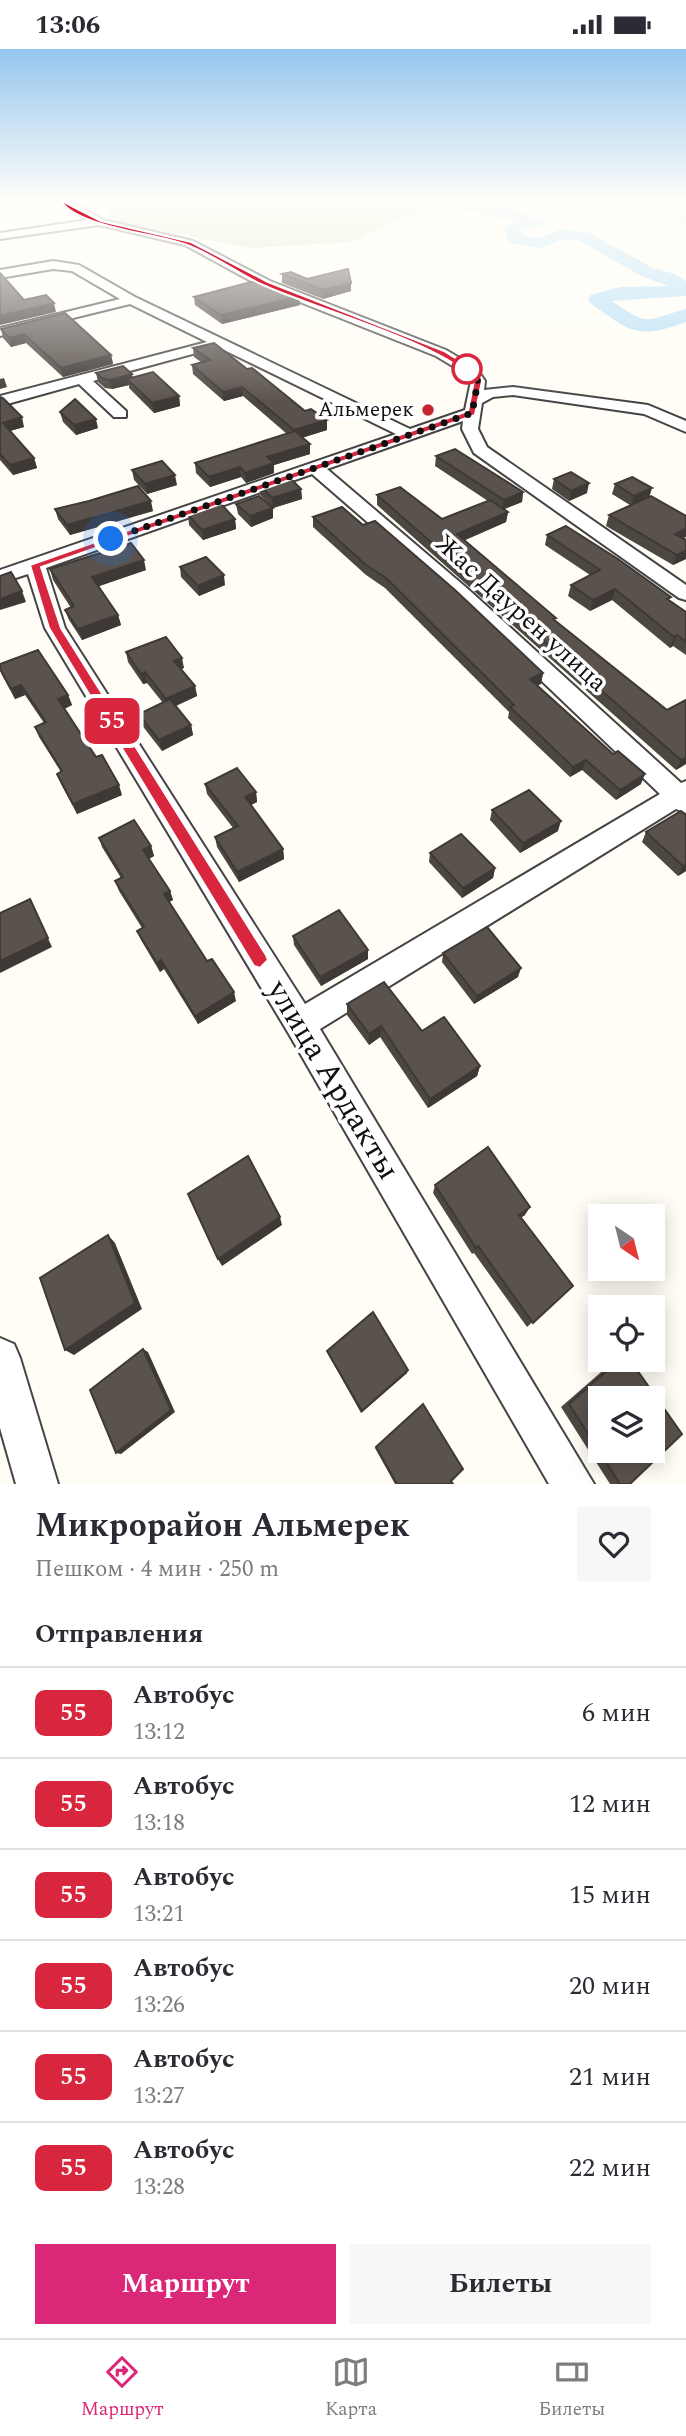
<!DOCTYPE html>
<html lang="ru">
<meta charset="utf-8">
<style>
:root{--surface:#fff;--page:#f7f7f7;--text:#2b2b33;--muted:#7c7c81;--line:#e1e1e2;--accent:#db2777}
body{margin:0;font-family:Spectral,serif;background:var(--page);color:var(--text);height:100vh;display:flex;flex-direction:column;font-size:26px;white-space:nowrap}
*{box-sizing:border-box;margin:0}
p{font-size:23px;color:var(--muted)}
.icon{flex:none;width:38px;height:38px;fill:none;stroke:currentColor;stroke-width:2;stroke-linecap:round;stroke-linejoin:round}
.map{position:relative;height:1435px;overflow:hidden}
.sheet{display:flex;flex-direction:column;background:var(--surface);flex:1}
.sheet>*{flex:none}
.badge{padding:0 14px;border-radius:10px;font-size:24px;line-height:46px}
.needle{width:46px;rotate:145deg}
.fabs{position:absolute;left:588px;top:1155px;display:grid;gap:14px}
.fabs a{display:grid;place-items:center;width:77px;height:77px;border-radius:0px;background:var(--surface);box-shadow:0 4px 18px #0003;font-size:35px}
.you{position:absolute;width:35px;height:35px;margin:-18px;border:5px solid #fff;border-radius:50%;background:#1a73e8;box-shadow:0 0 0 10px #1a73e833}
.map>.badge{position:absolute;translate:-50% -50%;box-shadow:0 0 0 4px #fff}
h2{padding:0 35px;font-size:26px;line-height:63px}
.round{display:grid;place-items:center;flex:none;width:74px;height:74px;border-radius:0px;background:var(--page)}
.headline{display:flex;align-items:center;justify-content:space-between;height:119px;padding:0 35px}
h1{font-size:33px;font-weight:700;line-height:52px}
.primary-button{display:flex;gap:14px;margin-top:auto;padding:14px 35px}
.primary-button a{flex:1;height:80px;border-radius:0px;background:var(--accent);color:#fff;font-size:28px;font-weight:700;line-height:80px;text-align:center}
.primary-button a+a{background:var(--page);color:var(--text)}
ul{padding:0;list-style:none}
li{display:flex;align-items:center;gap:21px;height:91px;padding:0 35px;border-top:2px solid var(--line)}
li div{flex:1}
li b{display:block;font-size:26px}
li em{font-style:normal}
li .badge{min-width:77px;font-weight:700;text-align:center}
.status{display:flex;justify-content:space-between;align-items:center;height:49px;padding:0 35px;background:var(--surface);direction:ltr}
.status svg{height:19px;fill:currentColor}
.tabs{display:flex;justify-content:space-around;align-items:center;height:98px;border-top:2px solid var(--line);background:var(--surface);font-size:19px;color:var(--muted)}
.tabs a{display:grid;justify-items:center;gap:4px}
.tabs .selected{color:var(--accent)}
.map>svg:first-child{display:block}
.industrial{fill:#eee6ef}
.cemetery{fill:#d9e3c4}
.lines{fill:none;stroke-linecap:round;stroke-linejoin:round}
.river{fill:#b9e0f7;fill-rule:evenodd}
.minor-casing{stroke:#444;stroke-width:4}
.minor{fill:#fff;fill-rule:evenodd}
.wall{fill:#4d4742}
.shaded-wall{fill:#3f3936}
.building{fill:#5a524d;stroke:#3f3936;stroke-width:2;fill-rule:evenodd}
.line{fill:#d7263d;stroke:#fff;stroke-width:2}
.walk{stroke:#111;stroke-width:7;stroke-dasharray:0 12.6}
.stop-dot{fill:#fff;stroke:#d7263d;stroke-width:3.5}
.poi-dot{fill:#c4262e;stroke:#fff;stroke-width:2.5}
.labels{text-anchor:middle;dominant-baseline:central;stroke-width:7;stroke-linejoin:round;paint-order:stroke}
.far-poi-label{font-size:21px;fill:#111;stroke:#fff;text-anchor:end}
.street-label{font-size:26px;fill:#111;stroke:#fff}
.near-street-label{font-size:32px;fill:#111;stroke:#fff}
</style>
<div class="status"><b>13:06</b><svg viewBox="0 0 49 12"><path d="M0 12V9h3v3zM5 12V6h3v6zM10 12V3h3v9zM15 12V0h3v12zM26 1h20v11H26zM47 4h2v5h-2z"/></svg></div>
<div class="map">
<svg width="686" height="1435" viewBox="0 0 686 1435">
<rect width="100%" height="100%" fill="#fffdf5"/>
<polygon class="industrial" points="637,152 686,152 686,175"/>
<polygon class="cemetery" points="103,152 420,152 449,163 409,166 351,193 250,199 115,173"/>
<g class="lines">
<path class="river" d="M443,152L517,161L545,174L543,177L521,181L522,186L539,189L561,180L590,184L653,219L675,225L686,232V247L612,252C651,279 644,271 686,260V273C637,291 631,283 590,254L588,250L590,246L620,238L668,237L641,227L580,192L563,190L541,199L509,194L504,178L520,172L444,158Z"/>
<defs>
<g id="minor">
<path d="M57,152H70L103,171L193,192L270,232L446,301L476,319L485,332L484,341L513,338L648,356L686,372V383L644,365L513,346L493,348L482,354L478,380L487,398L686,536V551L679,549L474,404L462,380L463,372L327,420L469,541L681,734L686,732V764L676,760L320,980L594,1435H549L289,985L45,579L28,525L0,534V521L396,385L218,298L93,332L126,362V368H114L79,335L0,357V347L207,293L130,255L0,287V279L120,250L72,222L53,220L0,229V221L53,212L79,216L135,248L410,380L465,361L471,332L466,325L436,307L262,238L185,196L99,176L0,190V184L88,171ZM312,425L455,549L660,745L305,955L65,579L46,519Z"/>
<polygon points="0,1289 14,1295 20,1309 58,1435 16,1435 0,1379"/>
</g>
</defs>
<use href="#minor" class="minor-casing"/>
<use href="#minor" class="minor"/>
</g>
<g class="wall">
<polygon points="282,225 307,230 351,234 351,242 323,250 282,234"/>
<polygon points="194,248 300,256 222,275 195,256"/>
<polygon points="1,280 111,306 113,315 63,328 26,294 11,298 3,289"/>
<polygon points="193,299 247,320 305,362 327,371 327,381 302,389 310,405 274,416 274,424 246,434 241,428 210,438 196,424 195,414 287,385 243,347 224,352 193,325 192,316 201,313 194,308"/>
<polygon points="96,324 132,328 179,347 180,357 154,364 129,339 129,336 112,340 105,339 98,333"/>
<polygon points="0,348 24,378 10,382 34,409 37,419 13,426 0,411"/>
<polygon points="60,363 98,379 76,386 63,373"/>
<polygon points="436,407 523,443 522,453 504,460 508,463 506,473 465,491 555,571 686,715 676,721 377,456 377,446 442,470 488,452 435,417"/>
<polygon points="132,421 177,436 147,445 134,431"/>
<polygon points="554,430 587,444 569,452 552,440"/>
<polygon points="615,435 649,448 683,489 686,491 686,510 673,516 606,477 609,466 630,456 612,445"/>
<polygon points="259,436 301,440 302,450 273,459 260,446"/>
<polygon points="236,455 273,469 251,478 238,465"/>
<polygon points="55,460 153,462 70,486 58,470"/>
<polygon points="188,466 235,470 236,480 203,491 189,476"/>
<polygon points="313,468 363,476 543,624 541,635 537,636 641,735 616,751 582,721 570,728 508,669 509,663 385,539 366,526 313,478"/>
<polygon points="547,486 670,551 686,563 686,606 673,597 670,599 612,551 590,562 568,547 571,536 590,526 545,496"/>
<polygon points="180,518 225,536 199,547 181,528"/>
<polygon points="50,520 146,521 98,537 118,566 121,576 82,591 69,571 65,561 71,559 53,531"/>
<polygon points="126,603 184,619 181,620 195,637 197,647 176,657 191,676 193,686 162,702 141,675 139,665 163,654 147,634 143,635 128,613"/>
<polygon points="0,615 68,646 72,656 64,660 122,746 77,765 61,735 57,725 61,723 39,688 35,678 44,674 25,646 15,650 2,626 0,621"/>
<polygon points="205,735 256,743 257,753 251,756 283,800 284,810 239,833 217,798 215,788 233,779 207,745"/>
<polygon points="492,761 558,782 520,804 490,771"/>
<polygon points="686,766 686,822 678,827 642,793 646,783"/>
<polygon points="99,789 151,797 154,807 149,810 170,842 173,851 169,853 207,912 236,952 198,975 164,920 160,923 141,891 137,882 142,879 119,842 115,832 121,829 102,798"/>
<polygon points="430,804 495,819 493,829 462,849 429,813"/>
<polygon points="293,887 368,901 368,910 321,937 294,896"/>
<polygon points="443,904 518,928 474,955 442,913"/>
<polygon points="347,955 422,982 480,1017 477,1027 428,1059 380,988 369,996 347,966"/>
<polygon points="435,1136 525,1166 521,1168 573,1237 527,1278 474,1204 472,1205 433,1144"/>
<polygon points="327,1302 407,1324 361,1364 328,1305"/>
<polygon points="615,1311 630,1311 630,1435 610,1435 561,1358"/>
<polygon points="423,1355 451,1432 453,1435 395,1435 375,1399"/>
</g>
<g class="shaded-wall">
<polygon points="351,234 351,242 323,250 323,241"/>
<polygon points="300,247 300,256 222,275 221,266"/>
<polygon points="54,254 56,263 0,276 0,267"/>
<polygon points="24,285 26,294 11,298 9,289"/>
<polygon points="111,306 113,315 63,328 61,319"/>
<polygon points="132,325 134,335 127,330 129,336 112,340 110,331"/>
<polygon points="4,329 7,338 0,340 0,330"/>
<polygon points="242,338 243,347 224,352 223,343"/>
<polygon points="179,347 180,357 154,364 152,354"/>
<polygon points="22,368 24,378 6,383 3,374"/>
<polygon points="96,370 98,379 76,386 74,376"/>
<polygon points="327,371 327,381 294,391 294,381"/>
<polygon points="310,395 310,405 274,416 274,424 246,434 245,424 267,408"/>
<polygon points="34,409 37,419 13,426 10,416"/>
<polygon points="240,418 241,428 210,438 209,428"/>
<polygon points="175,426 177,436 147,445 145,435"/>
<polygon points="589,434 587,444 569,452 571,442"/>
<polygon points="652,439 649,449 631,457 634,447"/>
<polygon points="301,440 302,450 273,459 272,449"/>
<polygon points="523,443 522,453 502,461 504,451"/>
<polygon points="151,452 153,462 70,486 67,476"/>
<polygon points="273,459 273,469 251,478 250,467"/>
<polygon points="508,463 506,473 456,495 457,485"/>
<polygon points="235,470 236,480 203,491 202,481"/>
<polygon points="686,480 686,488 672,495 675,485"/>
<polygon points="686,501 686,510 673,516 677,506"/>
<polygon points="144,511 146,521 94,539 92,528"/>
<polygon points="224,526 225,536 199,547 198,537"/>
<polygon points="615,540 612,551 590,562 593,551"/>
<polygon points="22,542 26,553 0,561 0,550"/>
<polygon points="118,566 121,576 82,591 78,580"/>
<polygon points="677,586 673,597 670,599 674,588"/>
<polygon points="182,609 184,619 176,622 174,612"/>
<polygon points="145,623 147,634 143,635 141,625"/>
<polygon points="543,624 541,635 528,641 530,630"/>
<polygon points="21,636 25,646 15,650 11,640"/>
<polygon points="195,637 197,647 168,660 166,650"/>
<polygon points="68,646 72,656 62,661 58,650"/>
<polygon points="191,676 193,686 162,702 159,691"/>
<polygon points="686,708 686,715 676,721 681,711"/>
<polygon points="586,711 582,721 570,728 573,718"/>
<polygon points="645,725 641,735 616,751 620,741"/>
<polygon points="119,736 122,746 77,765 73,755"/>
<polygon points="256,743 257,753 247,758 245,748"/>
<polygon points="561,772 558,782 520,804 523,794"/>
<polygon points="151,797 154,807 146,811 143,801"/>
<polygon points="283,800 284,810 239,833 237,823"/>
<polygon points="686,815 686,822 678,827 683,817"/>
<polygon points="495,819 493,829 462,849 463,839"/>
<polygon points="170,842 173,851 167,854 164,845"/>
<polygon points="30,850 52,898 0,924 0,912"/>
<polygon points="368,901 368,910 321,937 320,928"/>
<polygon points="161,911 164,920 160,923 157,914"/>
<polygon points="521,919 518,928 474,955 477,947"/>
<polygon points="234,943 236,952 198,975 195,967"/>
<polygon points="381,977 380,988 369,996 369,985"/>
<polygon points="480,1017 477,1027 428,1059 430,1050"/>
<polygon points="530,1158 525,1166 515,1173 519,1166"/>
<polygon points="280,1168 282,1176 222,1217 218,1210"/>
<polygon points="108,1186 115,1194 142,1260 74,1306 65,1301"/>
<polygon points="143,1300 148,1303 175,1363 121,1405 116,1404"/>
<polygon points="408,1321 407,1324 361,1364 362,1362"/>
</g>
<g class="building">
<polygon points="348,220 351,234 323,241 282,225 291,223 307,230"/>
<polygon points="0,224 24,251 46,246 54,254 0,267"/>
<polygon points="259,231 300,247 221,266 194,248"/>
<polygon points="65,264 111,306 61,319 24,285 9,289 1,280"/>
<polygon points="214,294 247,320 252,319 305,362 311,360 327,371 294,381 242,338 223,343 192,316 210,311 193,299"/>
<polygon points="123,317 132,325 110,331 102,329 96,324"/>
<polygon points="153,323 179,347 152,354 127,330"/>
<polygon points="0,348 3,349 22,368 3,374 34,409 10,416 0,405"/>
<polygon points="75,350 96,370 74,376 60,363"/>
<polygon points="295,382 310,395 267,408 274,414 245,424 240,418 209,428 195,414"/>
<polygon points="455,400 523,443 504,451 436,407"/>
<polygon points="162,412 175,426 145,435 132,421"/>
<polygon points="571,423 589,434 571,442 554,430"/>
<polygon points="287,426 301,440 272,449 259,436"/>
<polygon points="632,428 652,439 634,447 615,435"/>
<polygon points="138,437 151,452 67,476 55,460 89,452"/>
<polygon points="400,438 442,470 490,451 508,463 457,485 556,569 553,570 667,661 686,651 686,708 681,711 377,446"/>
<polygon points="259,447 273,459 250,467 236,455"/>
<polygon points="651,447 686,467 686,480 675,485 686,491 686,501 677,506 609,466"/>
<polygon points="221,455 235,470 202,481 188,466"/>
<polygon points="342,458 363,476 375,472 455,541 543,624 530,630 613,705 618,702 645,725 620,741 586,711 573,718 510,658 514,656 386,529 366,516 313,468"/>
<polygon points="566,477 618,510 671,548 667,550 686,563 686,593 677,586 674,588 615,540 593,551 571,536 600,521 547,486"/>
<polygon points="131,494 144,511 92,528 118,566 78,580 65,561 74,557 50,520"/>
<polygon points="206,508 224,526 198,537 180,518"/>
<polygon points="11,523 22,542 0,550 0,527"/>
<polygon points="166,588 182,609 174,612 195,637 166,650 145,623 141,625 126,603"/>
<polygon points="38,601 68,646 58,650 96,708 102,706 119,736 73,755 57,725 62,722 35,678 46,673 21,636 11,640 0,620 0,615"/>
<polygon points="170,650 191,676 159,691 139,665"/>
<polygon points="237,719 256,743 245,748 283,800 237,823 215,788 238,777 205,735"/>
<polygon points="529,741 561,772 523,794 492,761"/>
<polygon points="681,762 686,766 686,815 683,817 646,783"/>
<polygon points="134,771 151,797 143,801 170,842 164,845 207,912 212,910 234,943 195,967 161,911 157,914 137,882 144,878 115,832 123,828 99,789"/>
<polygon points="461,785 495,819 463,839 430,804"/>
<polygon points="30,850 48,889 0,912 0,864"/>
<polygon points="339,861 368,901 320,928 293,887"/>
<polygon points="487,878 521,919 477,947 443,904"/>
<polygon points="384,933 422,982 444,968 480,1017 430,1050 381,977 369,985 347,955"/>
<polygon points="488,1098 530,1158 519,1166 573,1237 533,1274 478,1197 476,1199 435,1136"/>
<polygon points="248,1107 280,1168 218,1210 188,1145"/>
<polygon points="108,1186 135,1254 65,1301 40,1229"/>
<polygon points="373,1263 408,1321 362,1362 327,1302"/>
<polygon points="143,1300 171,1361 116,1404 90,1341"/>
<path d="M619,1311H630L682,1385L630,1435H620L569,1355ZM600,1349H653V1402H600Z"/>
<polygon points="423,1355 463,1420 451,1432 453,1435 397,1435 376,1398"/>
</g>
<linearGradient id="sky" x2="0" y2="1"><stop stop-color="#95c6ee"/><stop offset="0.43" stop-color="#fffefa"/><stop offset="1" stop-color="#fffefa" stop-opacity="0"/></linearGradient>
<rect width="686" height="353" fill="url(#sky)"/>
<path class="line" d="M60,151L101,172L191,193L268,233L444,302L473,320L482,332L475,366L41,518L61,579L266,906L268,911L260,919L254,917L49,579L30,516L468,362L474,332C448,296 310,258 263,236C237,224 214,206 187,196C157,184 77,179 60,151Z"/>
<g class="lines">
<polyline class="walk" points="111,490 472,364 478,332 467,320"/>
</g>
<circle class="stop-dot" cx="467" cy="320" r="14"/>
<circle class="poi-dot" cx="428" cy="361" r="7"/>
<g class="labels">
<g class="far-poi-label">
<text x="414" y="361">Альмерек</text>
</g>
<g class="street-label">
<text transform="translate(521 564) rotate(42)">Жас Даурен улица</text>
</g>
<g class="near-street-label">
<text transform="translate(333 1031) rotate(59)">улица Ардакты</text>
</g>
</g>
</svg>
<div class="fabs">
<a><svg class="needle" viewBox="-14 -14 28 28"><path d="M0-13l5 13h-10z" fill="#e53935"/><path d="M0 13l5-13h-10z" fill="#7c7c81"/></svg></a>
<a><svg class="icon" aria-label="locate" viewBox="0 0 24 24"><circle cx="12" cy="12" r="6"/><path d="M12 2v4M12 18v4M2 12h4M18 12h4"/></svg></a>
<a><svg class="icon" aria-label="layers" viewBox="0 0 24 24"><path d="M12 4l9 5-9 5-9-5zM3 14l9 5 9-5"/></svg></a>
</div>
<div class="you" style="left:111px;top:490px"></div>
<b class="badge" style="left:112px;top:672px;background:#d7263d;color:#fff">55</b>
</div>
<section class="sheet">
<div class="headline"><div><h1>Микрорайон Альмерек</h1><p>Пешком · 4 мин · 250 m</p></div><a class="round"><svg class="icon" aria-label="heart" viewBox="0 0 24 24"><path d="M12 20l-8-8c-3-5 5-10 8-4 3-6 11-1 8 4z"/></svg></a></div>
<h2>Отправления</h2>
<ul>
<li><span class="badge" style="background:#d7263d;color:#fff">55</span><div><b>Автобус</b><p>13:12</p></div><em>6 мин</em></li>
<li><span class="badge" style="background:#d7263d;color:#fff">55</span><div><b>Автобус</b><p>13:18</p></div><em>12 мин</em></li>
<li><span class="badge" style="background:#d7263d;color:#fff">55</span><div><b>Автобус</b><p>13:21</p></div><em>15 мин</em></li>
<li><span class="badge" style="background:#d7263d;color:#fff">55</span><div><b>Автобус</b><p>13:26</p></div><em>20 мин</em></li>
<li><span class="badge" style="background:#d7263d;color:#fff">55</span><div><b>Автобус</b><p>13:27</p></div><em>21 мин</em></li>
<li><span class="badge" style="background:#d7263d;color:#fff">55</span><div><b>Автобус</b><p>13:28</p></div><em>22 мин</em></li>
</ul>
<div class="primary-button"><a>Маршрут</a><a>Билеты</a></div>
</section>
<nav class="tabs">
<a class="selected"><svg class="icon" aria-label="directions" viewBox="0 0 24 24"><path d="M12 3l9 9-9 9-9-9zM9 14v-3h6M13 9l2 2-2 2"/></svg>Маршрут</a>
<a><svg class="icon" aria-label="map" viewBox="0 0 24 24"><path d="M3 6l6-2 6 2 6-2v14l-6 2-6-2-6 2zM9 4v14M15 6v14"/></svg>Карта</a>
<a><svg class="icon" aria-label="tickets" viewBox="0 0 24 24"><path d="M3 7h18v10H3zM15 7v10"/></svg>Билеты</a>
</nav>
